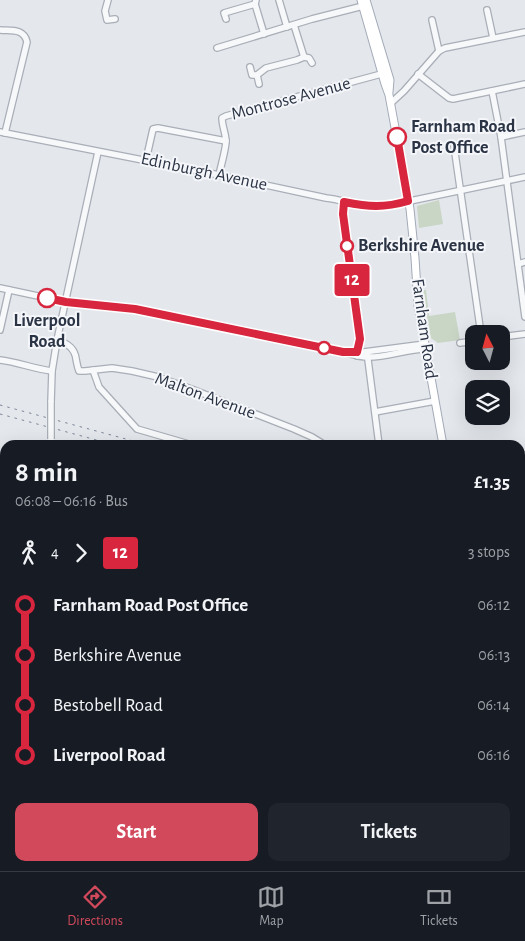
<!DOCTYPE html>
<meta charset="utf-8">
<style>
:root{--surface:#171b24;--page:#20242c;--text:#f1f3f6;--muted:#9ea1a6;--line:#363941;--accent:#d1495b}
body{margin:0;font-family:"Alegreya Sans",sans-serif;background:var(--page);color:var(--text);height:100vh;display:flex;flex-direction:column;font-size:19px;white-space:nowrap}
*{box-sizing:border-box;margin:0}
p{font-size:16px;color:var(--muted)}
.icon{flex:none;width:28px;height:28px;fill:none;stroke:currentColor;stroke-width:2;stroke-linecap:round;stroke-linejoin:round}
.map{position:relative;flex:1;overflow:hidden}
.side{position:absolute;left:0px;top:440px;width:525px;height:431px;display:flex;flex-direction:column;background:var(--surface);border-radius:15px 15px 0 0;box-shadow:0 5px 20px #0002}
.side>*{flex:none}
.badge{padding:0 10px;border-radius:4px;font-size:18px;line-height:32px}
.needle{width:32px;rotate:354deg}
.fabs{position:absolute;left:465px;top:325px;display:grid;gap:10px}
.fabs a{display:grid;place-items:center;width:45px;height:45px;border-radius:10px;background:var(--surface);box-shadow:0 5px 20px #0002;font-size:25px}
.map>.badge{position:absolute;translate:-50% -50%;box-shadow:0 0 0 2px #fff}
.legs{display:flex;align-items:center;gap:8px;height:55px;padding:0 15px;font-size:16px}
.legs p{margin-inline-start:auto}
.head{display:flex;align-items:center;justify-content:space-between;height:85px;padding:0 15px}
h1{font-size:28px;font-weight:700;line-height:38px}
.button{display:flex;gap:10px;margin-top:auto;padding:10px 15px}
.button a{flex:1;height:58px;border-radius:10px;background:var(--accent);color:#fff;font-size:20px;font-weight:700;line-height:58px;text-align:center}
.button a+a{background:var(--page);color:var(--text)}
ul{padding:0 15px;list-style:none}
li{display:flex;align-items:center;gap:18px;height:50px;font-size:19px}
li i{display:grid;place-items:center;width:8px;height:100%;margin:0 6px;background:currentColor}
li i::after{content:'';width:12px;height:12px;margin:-6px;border:4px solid;border-radius:50%;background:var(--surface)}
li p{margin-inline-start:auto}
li:first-child i{background:linear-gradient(#0000 50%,currentColor 0)}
li:last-child i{background:linear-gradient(currentColor 50%,#0000 0)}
.dock{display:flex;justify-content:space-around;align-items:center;height:70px;border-top:1px solid var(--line);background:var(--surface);font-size:14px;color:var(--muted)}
.dock a{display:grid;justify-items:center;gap:2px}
.dock .current{color:var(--accent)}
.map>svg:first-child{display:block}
.green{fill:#c9d6c5}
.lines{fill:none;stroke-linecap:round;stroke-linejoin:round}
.minor-casing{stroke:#a9aeb7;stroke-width:8}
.major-casing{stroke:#a3abb8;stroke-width:9}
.minor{stroke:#f7f8fa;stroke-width:5.5}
.major{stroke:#fff;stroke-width:7}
.rail{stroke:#7d8696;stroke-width:1;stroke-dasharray:2.5 5;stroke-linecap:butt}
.minor-bridge-casing{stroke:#a9aeb7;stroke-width:8;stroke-linecap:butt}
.minor-bridge{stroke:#f7f8fa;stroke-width:5.5}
.line-1-casing{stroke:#fff;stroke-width:11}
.line-1{stroke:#d7263d;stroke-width:8}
.stop-1-dot{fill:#fff;stroke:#d7263d;stroke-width:2.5}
.labels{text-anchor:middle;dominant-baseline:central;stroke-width:4;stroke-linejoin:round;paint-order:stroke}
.street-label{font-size:18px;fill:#2b3445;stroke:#f4f6f9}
.stop-label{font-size:18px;font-weight:bold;fill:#2b3445;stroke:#f4f6f9;text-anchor:start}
</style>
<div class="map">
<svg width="525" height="871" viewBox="0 0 525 871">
<rect width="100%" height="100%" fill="#e4e7ec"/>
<g class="green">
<polygon points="439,200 443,224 419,228 417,206"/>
<polygon points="423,290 426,290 429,316 455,312 460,340 438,343 431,338 427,316"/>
</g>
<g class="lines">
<defs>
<g id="minor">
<polyline points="108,0 105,11 107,20 115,19"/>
<polyline points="256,0 255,4 264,34"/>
<polyline points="279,0 287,27"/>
<polyline points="487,10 493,38"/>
<polyline points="226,19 224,13 255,4"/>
<polyline points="432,20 439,51"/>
<polyline points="294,25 304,57"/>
<path d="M0,30C11,31 24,28 27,42L5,133"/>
<polyline points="217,48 312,19 367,5"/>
<polyline points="250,67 252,75 257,75"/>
<polyline points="418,74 449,98 453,99 525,84"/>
<polyline points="259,84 257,75 266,68 297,60 304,57 309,58 312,63"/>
<polyline points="492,91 501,137 525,317"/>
<polyline points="391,103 404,91 439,51 445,48 525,32"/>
<path d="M0,132L219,175L326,198C340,199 352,205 366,206C372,207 379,206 386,206L525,177"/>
<polyline points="501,137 525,132"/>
<polyline points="454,146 481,334"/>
<polyline points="146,160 153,129 158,128 226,141"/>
<path d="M219,175C221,165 225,153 226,142C226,134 222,126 222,118L226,116L385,73"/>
<polyline points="344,202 343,214 360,339 357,356"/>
<polyline points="518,264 525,262"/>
<path d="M0,288L66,302L135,309L343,352C351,354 359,357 367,357C386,358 406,349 426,349"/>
<polyline points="0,330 9,290"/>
<polyline points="501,337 525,334"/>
<path d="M57,340C67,343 75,348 76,359C77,363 77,366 79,371H85L112,368L132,371L158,377L194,390L294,429L312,437L325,445"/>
<polyline points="460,343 474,341"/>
<polyline points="355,352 364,352 425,344"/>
<polyline points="367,352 379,445"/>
<path d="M0,360C18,362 34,369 52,371"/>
<polyline points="93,370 99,387 137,429 192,445"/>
<polyline points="51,402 52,371 57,340 98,152"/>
<polyline points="375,412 435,401"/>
<polyline points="520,455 525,455"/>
<polyline points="0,464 5,465"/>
<polyline points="0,501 5,502"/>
<polyline points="0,535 5,536"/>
<polyline points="520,618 525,617"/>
<polyline points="0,650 5,653"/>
<polyline points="520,705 523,705"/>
<polyline points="520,800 521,795 521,749"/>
<polyline points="520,839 525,840"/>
<polyline points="481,866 481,871"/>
<polyline points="503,866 503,869"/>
<polyline points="285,868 294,866"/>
<polyline points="145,871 145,866"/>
<polyline points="325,871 325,867"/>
</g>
<g id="major">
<polyline points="361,0 385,84 389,95 410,209 415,258 418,305 443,445"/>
<polyline points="366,0 390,80 389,92"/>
<polyline points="520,581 525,587"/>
<polyline points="0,635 5,637"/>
<polyline points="520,830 525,831"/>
<polyline points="520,835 525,836"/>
</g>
</defs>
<use href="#minor" class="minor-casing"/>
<use href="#major" class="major-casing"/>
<use href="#minor" class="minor"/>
<use href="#major" class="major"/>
<g class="rail">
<polyline points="0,405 148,445"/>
<polyline points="0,414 115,445"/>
<polyline points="520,562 525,564"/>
<polyline points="520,571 525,573"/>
</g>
<defs>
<polyline id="minor-bridge" points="51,439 51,402"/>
</defs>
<use href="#minor-bridge" class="minor-bridge-casing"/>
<use href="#minor-bridge" class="minor-bridge"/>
</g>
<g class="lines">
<defs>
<path id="line-1" d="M47,298L66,302L135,309L343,352H357L360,339L343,214L344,202C369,207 384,208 408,201L397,137"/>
</defs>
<use href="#line-1" class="line-1-casing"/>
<use href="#line-1" class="line-1"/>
</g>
<g class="stop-1-dot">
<circle cx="397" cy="137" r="9"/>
<circle cx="347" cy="246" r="6"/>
<circle cx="47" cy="298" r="9"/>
<circle cx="324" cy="348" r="6"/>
</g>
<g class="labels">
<g class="street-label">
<text transform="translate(291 99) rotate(-15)">Montrose Avenue</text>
<text transform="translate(204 172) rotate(12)">Edinburgh Avenue</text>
<text transform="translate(424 329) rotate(82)">Farnham Road</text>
<text transform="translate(205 396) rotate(20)">Malton Avenue</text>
</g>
<g class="stop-label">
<text x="411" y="127">Farnham Road<tspan x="411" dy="21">Post Office</tspan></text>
<text x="358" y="246">Berkshire Avenue</text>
<text x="47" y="321" text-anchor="middle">Liverpool<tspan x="47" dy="21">Road</tspan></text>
</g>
</g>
</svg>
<div class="fabs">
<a><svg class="needle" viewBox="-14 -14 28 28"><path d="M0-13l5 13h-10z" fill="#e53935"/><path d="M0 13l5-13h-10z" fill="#9ea1a6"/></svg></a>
<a><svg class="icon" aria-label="layers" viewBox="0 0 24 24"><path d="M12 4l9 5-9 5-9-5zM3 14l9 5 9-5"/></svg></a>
</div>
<b class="badge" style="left:352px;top:280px;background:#d7263d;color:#fff">12</b>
<section class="side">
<div class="head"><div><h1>8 min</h1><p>06:08 – 06:16 · Bus</p></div><b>£1.35</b></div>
<div class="legs"><svg class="icon" aria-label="walk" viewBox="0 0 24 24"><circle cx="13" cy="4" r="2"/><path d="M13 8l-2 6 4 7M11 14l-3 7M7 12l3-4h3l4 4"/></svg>4<svg class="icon" aria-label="forward" viewBox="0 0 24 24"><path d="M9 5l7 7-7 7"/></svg><b class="badge" style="background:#d7263d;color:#fff">12</b><p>3 stops</p></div>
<ul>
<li><i style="color:#d7263d"></i><b>Farnham Road Post Office</b><p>06:12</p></li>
<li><i style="color:#d7263d"></i><span>Berkshire Avenue</span><p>06:13</p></li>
<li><i style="color:#d7263d"></i><span>Bestobell Road</span><p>06:14</p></li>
<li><i style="color:#d7263d"></i><b>Liverpool Road</b><p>06:16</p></li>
</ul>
<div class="button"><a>Start</a><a>Tickets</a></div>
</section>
</div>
<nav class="dock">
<a class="current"><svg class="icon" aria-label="directions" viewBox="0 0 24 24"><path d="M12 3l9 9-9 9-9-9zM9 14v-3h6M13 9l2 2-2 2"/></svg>Directions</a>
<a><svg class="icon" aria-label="map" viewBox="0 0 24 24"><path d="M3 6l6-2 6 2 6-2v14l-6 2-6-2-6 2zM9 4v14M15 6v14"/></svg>Map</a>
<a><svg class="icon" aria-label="tickets" viewBox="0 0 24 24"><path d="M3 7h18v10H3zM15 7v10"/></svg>Tickets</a>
</nav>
